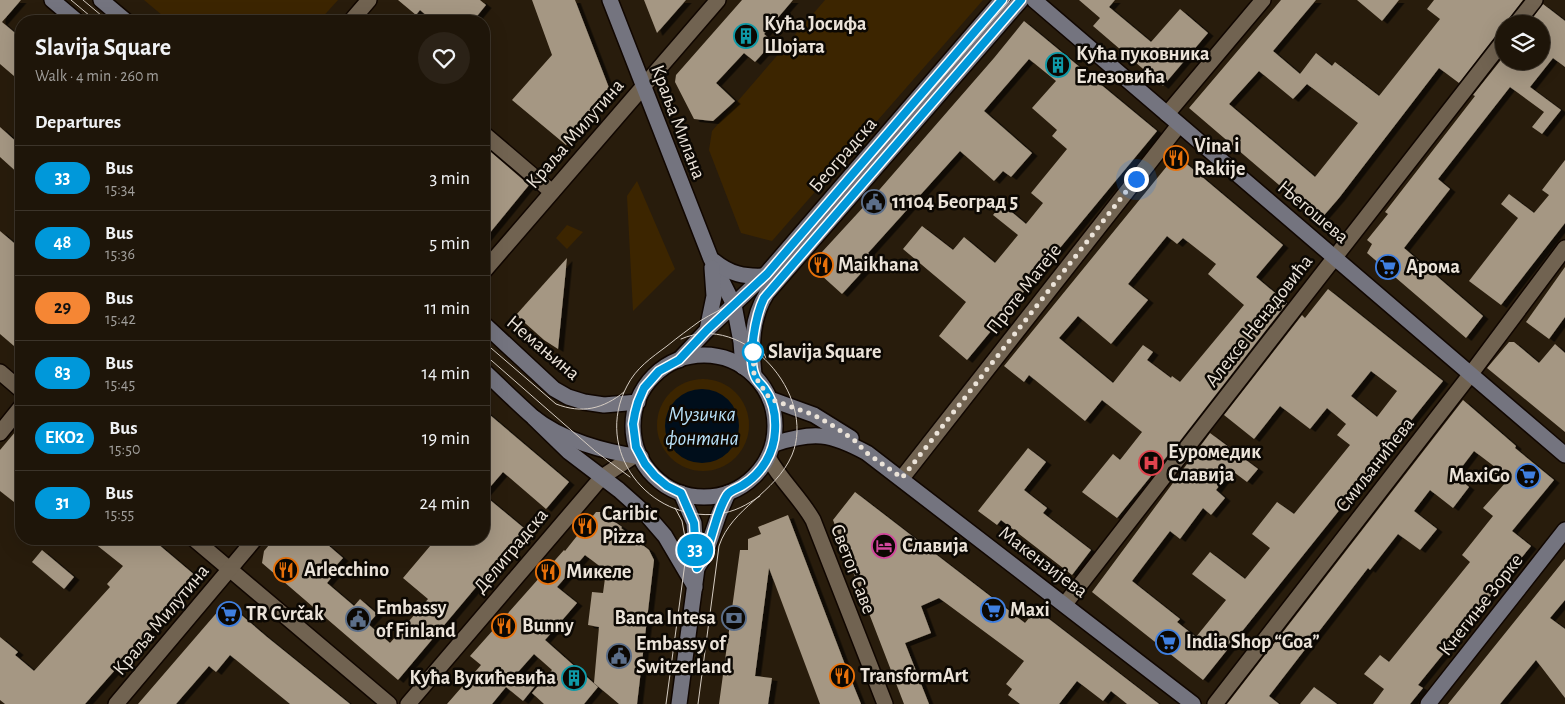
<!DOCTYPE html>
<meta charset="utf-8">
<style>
:root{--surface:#1e1509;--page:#2b2217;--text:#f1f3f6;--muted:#a19f9c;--line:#3c342a}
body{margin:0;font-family:"Alegreya Sans",sans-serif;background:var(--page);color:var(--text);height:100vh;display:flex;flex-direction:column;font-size:19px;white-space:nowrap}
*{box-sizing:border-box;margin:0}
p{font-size:16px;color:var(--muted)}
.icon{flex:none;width:28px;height:28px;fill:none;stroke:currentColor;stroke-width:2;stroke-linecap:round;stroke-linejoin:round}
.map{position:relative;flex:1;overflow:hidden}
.sheet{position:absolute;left:15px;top:15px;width:475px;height:530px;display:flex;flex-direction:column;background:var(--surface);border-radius:20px;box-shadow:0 5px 20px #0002,0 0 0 1px var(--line)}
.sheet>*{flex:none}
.badge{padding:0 10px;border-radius:16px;font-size:18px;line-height:32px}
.fabs{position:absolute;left:1495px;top:15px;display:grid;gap:10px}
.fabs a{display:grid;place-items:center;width:55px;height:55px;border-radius:50%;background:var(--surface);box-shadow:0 5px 20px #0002,0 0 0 1px var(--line);font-size:25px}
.you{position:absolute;width:25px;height:25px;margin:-12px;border:4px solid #fff;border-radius:50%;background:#1a73e8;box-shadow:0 0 0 8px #1a73e833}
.map>.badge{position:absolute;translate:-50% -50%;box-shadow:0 0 0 2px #fff}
h2{padding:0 20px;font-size:19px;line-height:45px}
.round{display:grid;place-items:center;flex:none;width:52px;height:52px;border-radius:26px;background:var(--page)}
.overview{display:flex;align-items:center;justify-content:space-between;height:85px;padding:0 20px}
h1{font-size:24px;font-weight:700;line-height:38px}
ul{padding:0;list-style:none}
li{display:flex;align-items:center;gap:15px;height:65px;padding:0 20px;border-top:1px solid var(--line)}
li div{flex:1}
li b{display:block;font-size:19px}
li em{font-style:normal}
li .badge{min-width:55px;font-weight:700;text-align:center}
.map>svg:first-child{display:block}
.green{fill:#3c2500}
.water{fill:#000e1b}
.building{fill:#a59783;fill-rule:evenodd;filter:url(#shadow)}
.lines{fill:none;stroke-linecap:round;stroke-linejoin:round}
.street-casing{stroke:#100600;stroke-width:18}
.secondary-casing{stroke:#100600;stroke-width:18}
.street{stroke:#716351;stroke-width:15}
.secondary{stroke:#74747f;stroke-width:15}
.tram{stroke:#d6cdc3;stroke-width:1}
.line-casing{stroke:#fff;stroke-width:11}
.line{stroke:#0098da;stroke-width:8}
.walk{stroke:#ebe3d9;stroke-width:5;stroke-dasharray:0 9}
.stop-dot{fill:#fff;stroke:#0098da;stroke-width:2.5}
.labels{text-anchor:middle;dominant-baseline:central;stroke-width:5;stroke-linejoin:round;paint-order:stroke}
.poi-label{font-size:20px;font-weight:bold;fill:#ebe3d9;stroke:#0c0803;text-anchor:start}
.street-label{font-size:20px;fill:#ebe3d9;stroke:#0c0803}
.stop-label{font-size:20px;font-weight:bold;fill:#ebe3d9;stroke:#0c0803;text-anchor:start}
.water-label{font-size:21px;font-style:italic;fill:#b9e2fa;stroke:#0c0803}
</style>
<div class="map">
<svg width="1565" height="704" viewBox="0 0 1565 704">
<defs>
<filter id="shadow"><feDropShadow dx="5.5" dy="3" stdDeviation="0" flood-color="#0009"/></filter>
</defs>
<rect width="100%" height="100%" fill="#281c0c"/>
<g class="green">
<polygon points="144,0 338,0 319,21 169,21"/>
<polygon points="825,0 983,0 772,241 741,233 709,150 712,131"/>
<polygon points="637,181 675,269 633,311 627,196"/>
<polygon points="567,225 583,232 567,249 556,238"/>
<circle cx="703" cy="425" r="46"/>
</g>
<circle class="water" cx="702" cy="426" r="37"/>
<g class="building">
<polygon points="0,0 21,0 2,22 21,38 21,82 0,64"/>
<polygon points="398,0 480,0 486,5 473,21 433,21 420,10 416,15"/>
<polygon points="532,0 575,0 611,93 566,145 512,100 552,55"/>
<polygon points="644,0 686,0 657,33"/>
<polygon points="742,0 793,0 764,34 773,42 755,62 744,53 716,83 735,101 713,121 694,119 675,82 676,75"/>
<polygon points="1079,0 1115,0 1109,7 1151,42 1180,9 1208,33 1163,86 1093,26 1100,18"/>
<path d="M1281,0H1316L1273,51L1300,74L1316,53L1332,66L1335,62L1379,96L1440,19L1427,9L1434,0H1523L1509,18L1507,24H1504V31L1497,34L1459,83L1439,68L1339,198L1320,220L1189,108ZM1259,71L1293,99L1307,84L1358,123L1315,177L1229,104Z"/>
<polygon points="1357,0 1399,0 1382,21"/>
<polygon points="1543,4 1565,21 1565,67 1553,58 1530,87 1561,110 1542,134 1532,127 1544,112 1510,87 1438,179 1450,189 1404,248 1483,316 1466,338 1367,253 1372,244 1367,240 1388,214 1385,212 1475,96 1473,95 1504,56 1504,61 1541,61 1541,24 1528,24"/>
<polygon points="1024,21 1157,131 967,360 939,336 966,302 903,249 922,226 953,250 964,237 995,263 1018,235 993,215 1002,204 1026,224 1043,203 1031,193 1067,149 1052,136 1057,130 1032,108 1056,81 1029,59 984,111 1032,153 1011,177 1003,171 994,181 960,151 868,253 874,259 842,294 810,265 880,189 994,58"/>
<polygon points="0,127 21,146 21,176 0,157"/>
<polygon points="484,146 529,185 484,240"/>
<path d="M1176,155L1283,245L1256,277L1287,303L1169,455H1168L1117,518L1082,492L1113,454L1120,460L1142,432L1102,400L1085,421L1029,375L1024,382L1004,366ZM1167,236L1177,244L1183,238L1216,264L1208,274L1244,305L1180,382L1172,376L1171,378L1147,360L1153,352L1143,345L1113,383L1059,338L1078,316L1111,344L1148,300L1128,284Z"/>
<polygon points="1565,160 1565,223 1501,305 1469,281 1518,218 1501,204 1509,194 1534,213 1549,195 1542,190"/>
<polygon points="0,231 21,249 21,352 0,334"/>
<polygon points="567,258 558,349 544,340 516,315"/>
<polygon points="1565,267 1565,317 1549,339 1526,322"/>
<path d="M1328,289L1443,381L1203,680L1092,592L1210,433L1258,469L1247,482L1231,470L1216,490L1225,498L1211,515L1203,508L1180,539L1170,531L1132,581L1180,619L1177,622L1196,637L1226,600L1192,574L1210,552L1245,579L1270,548L1252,534L1277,502L1294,514L1350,445L1337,435L1346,424L1327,408L1310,429L1280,406L1254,439L1224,415L1302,315L1305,318ZM1371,371L1397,391L1377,417L1351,396Z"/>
<polygon points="1509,342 1514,342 1539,363 1555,344 1565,353 1565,432 1487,368"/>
<polygon points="1463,400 1516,446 1515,448 1554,480 1512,531 1531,546 1418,685 1423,688 1410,704 1373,704 1384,689 1364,674 1380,655 1389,662 1470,562 1462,555 1493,516 1483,508 1506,482 1491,471 1495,467 1474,451 1455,476 1469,487 1453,508 1430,490 1414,511 1437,529 1420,550 1398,534 1370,570 1368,568 1269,696 1279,704 1227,704"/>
<polygon points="484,410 569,482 546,509 503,472 484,494"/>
<polygon points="21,425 21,493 14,502 0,491 0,450"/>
<polygon points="1028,448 1046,462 1024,490 1047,508 1043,513 1091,550 1072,575 1001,520 997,525 978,511"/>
<polygon points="855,492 1025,623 1036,609 1159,704 1127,704 1111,691 1103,701 1077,681 1059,704 1020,704 1008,695 1012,689 1006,684 1024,661 939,598 921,606 931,633 905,643 929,704 904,704 833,520"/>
<polygon points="484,495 525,529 398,680 262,563 264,551 274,539 321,539 343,558 333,569 336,572 327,583 354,606 360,599 377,614 368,624 390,643 428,599 403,578 436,539 484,539"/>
<polygon points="596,512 601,512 622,527 621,528 649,550 654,560 637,704 619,704 594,683 599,627 588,625 592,592 603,593 606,571 585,555 557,587 577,603 545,640 598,687 584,704 544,704 532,693 552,670 534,654 518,672 535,686 523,701 506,687 492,704 447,704 481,665 470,656 564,550 565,551"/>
<polygon points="788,515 844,662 861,704 820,704 769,568 755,676 772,678 768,704 719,704 740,550 748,550 748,539 761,534 758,527"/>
<polygon points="89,539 152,539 197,577 85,704 5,704 0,700 0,637 18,652 15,655 34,671 110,587 107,584 123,566"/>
<polygon points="42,550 74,577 64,589 32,562"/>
<polygon points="1565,559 1565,600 1550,618 1565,629 1565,698 1536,660 1500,704 1448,704"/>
<polygon points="226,602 267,637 350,704 290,704 230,655 216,672 209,666 176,704 138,704"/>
<polygon points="1314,687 1337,704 1300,704"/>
</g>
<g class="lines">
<defs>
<g id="street">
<polyline points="351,21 369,0"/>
<polyline points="1516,24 1535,0"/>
<polyline points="1167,114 1263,0"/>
<polyline points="484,134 552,192"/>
<polyline points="484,271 718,0"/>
<polyline points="0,372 21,390"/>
<polyline points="0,433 21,407"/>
<path d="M768,457C780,480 800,497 813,520L885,704"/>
<polyline points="902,478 1179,125"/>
<polyline points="194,539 389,704"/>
<polyline points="1065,604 1504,40"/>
<polyline points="116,704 255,539"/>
<polyline points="408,704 602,477 634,456"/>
<polyline points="1215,704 1470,375 1565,248"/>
</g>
<g id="secondary">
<polyline points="52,0 77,21"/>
<polyline points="101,0 126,21"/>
<polyline points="610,0 711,259 734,305 741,342 743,367"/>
<polyline points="1034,0 1565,455"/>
<path d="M714,261C730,274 744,277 764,276"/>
<polyline points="484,324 554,389 568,397 584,402 604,405 638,402"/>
<polyline points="707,330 714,296 712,268"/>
<circle cx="704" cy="426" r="71"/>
<polyline points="679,360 707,330 767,273 1002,0"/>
<path d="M484,371C500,386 516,402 533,417C561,440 605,452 641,457"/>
<path d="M754,375C751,347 751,318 767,293L1021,0"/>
<polyline points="770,399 814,415 851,438"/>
<polyline points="534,418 569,452 619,490 646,514 665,536 695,587"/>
<path d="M774,444C814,431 830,433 867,453L1193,704"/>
<polyline points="697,568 705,555 719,514 728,493"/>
<polyline points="679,704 697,568 694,523 681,493"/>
<polyline points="1428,704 1565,530"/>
</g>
</defs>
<use href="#street" class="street-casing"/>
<use href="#secondary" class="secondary-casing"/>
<use href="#street" class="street"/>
<use href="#secondary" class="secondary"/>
<g class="tram">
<polyline points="71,0 96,21"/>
<polyline points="83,0 108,21"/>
<path d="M681,339C744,311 817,395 792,455C775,494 732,507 719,546L698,704"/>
<path d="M484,342L556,404C582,414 603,409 624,392"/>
<polyline points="484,354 595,451 630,477"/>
<path d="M766,358C747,321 753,309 777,277"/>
<path d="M760,496C747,505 734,512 718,514C648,522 593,450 627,386C636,368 651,358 667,346C678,337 689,329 700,321C711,314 723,309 733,302C739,298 745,293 751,289C759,284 766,280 773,274L1010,0"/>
<polyline points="666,704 687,548 682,521 675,508"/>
</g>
</g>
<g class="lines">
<defs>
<path id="line" d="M1002,0L767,274L707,330L679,360L659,371L644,388L638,402L635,413L633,424L636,447L645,464L655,476L667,486L681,493L694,523L697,568C713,547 713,517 727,495C730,490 739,488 743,485C762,473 774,453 775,431C776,416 773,400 764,388C761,384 756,380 755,376C747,359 756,314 764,298L1021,0"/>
</defs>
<use href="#line" class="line-casing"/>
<use href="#line" class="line"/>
<polyline class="walk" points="753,352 753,349 754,375 770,399 814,415 835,427 854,440 867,453 902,478 1136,179"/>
</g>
<defs>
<symbol id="building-ring" viewBox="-11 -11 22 22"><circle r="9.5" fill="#0c0803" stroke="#0f9aa8" stroke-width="1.5"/><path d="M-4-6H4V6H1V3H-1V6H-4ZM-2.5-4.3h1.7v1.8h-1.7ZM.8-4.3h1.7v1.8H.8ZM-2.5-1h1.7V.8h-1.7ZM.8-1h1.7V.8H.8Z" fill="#0f9aa8"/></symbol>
<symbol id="restaurant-ring" viewBox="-11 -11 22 22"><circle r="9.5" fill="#0c0803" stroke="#e8710a" stroke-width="1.5"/><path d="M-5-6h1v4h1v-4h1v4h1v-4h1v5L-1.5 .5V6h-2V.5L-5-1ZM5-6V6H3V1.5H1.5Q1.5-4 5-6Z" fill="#e8710a"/></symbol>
<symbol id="civic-ring" viewBox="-11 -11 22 22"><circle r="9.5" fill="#0c0803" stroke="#5c6f8a" stroke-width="1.5"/><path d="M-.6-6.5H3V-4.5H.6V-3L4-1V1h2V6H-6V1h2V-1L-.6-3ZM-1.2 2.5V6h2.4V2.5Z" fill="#5c6f8a"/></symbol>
<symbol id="supermarket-ring" viewBox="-11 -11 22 22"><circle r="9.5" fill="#0c0803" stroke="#3f7fe0" stroke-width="1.5"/><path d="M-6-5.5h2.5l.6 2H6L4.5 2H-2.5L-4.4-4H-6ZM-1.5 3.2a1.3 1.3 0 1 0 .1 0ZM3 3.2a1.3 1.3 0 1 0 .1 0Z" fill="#3f7fe0"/></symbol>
<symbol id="hospital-ring" viewBox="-11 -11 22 22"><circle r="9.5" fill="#0c0803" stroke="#e0444e" stroke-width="1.5"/><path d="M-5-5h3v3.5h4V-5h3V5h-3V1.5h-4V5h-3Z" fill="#e0444e"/></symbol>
<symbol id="hotel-ring" viewBox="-11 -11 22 22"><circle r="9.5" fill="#0c0803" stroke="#d1479c" stroke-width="1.5"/><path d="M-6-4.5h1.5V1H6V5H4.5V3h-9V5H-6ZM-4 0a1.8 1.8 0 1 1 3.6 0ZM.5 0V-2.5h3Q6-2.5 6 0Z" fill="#d1479c"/></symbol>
<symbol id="bank-ring" viewBox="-11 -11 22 22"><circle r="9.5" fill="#0c0803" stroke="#5c6f8a" stroke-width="1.5"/><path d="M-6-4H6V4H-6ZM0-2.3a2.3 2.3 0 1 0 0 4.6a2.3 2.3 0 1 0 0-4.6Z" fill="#5c6f8a"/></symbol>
</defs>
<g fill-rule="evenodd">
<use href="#building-ring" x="732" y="22" width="28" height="28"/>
<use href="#building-ring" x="1044" y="51" width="28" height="28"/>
<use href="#restaurant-ring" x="1162" y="144" width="28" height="28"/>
<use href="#civic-ring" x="860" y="188" width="28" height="28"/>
<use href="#restaurant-ring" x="807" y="251" width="28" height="28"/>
<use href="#supermarket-ring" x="1374" y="253" width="28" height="28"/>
<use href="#hospital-ring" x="1137" y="449" width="28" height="28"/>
<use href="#supermarket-ring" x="1514" y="462" width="28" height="28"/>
<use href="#restaurant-ring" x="571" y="512" width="28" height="28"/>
<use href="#hotel-ring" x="870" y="532" width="28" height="28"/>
<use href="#restaurant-ring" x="272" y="556" width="28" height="28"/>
<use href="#restaurant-ring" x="534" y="558" width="28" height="28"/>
<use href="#supermarket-ring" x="979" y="596" width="28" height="28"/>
<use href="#supermarket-ring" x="215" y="600" width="28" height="28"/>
<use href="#bank-ring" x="720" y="604" width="28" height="28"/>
<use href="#civic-ring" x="344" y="605" width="28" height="28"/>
<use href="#restaurant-ring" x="490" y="612" width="28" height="28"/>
<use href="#supermarket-ring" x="1154" y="628" width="28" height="28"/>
<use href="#civic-ring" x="605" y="642" width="28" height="28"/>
<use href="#restaurant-ring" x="828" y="662" width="28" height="28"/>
<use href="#building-ring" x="560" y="664" width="28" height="28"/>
</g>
<circle class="stop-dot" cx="753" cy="352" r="10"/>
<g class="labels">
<g class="poi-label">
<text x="764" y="24">Кућа Јосифа<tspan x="764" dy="23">Шојата</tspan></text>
<text x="1076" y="54">Кућа пуковника<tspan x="1076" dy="23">Елезовића</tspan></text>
<text x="1194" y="146">Vina i<tspan x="1194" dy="23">Rakije</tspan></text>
<text x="892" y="202">11104 Београд 5</text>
<text x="838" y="265">Maikhana</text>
<text x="1406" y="267">Арома</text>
<text x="1168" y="452">Еуромедик<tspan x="1168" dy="23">Славија</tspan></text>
<text x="1510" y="476" text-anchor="end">MaxiGo</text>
<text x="602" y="514">Caribic<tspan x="602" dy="23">Pizza</tspan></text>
<text x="902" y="546">Славија</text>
<text x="304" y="570">Arlecchino</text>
<text x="566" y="572">Микеле</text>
<text x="376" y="608">Embassy<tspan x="376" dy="23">of Finland</tspan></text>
<text x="1010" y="610">Maxi</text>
<text x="246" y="614">TR Cvrčak</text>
<text x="716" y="618" text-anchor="end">Banca Intesa</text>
<text x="522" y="626">Bunny</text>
<text x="1186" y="642">India Shop “Goa”</text>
<text x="636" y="644">Embassy of<tspan x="636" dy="23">Switzerland</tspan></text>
<text x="860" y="676">TransformArt</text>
<text x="556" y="678" text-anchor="end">Кућа Вукићевића</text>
</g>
<g class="street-label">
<text transform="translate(678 122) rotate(69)">Краља Милана</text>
<text transform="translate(575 134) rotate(-49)">Краља Милутина</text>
<text transform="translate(843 155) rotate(-49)">Београдска</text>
<text transform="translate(1313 212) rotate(40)">Његошева</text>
<text transform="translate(1024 289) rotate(-52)">Проте Матеје</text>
<text transform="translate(1259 321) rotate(-52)">Алексе Ненадовића</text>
<text transform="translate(543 348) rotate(40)">Немањина</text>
<text transform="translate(1375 465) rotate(-52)">Смиљанићева</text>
<text transform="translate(511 551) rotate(-50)">Делиградска</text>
<text transform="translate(1043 562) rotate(37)">Макензијева</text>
<text transform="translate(853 569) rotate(69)">Светог Саве</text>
<text transform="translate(1481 605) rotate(-52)">Кнегиње Зорке</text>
<text transform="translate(161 620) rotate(-50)">Краља Милутина</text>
</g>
<g class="stop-label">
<text x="768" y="352">Slavija Square</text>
</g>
<g class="water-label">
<text x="702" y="414">Музичка<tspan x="702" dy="24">фонтана</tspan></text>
</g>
</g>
</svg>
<div class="fabs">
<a><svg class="icon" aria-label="layers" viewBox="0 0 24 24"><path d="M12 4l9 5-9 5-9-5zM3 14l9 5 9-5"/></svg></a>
</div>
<div class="you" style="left:1136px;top:179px"></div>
<b class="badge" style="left:695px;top:550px;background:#0098da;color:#fff">33</b>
<section class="sheet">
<div class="overview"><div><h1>Slavija Square</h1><p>Walk · 4 min · 260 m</p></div><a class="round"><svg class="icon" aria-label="heart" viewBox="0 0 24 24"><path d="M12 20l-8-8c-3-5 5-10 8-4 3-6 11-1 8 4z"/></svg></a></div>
<h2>Departures</h2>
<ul>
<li><span class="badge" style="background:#0098da;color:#fff">33</span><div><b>Bus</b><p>15:34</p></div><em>3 min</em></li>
<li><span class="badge" style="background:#0098da;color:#fff">48</span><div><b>Bus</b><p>15:36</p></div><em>5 min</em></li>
<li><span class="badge" style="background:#f58634;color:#111">29</span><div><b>Bus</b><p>15:42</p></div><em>11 min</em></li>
<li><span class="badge" style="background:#0098da;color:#fff">83</span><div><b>Bus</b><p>15:45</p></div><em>14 min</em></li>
<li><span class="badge" style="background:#0098da;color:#fff">EKO2</span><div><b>Bus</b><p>15:50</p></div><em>19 min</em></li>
<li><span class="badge" style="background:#0098da;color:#fff">31</span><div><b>Bus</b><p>15:55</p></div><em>24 min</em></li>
</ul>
</section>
</div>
